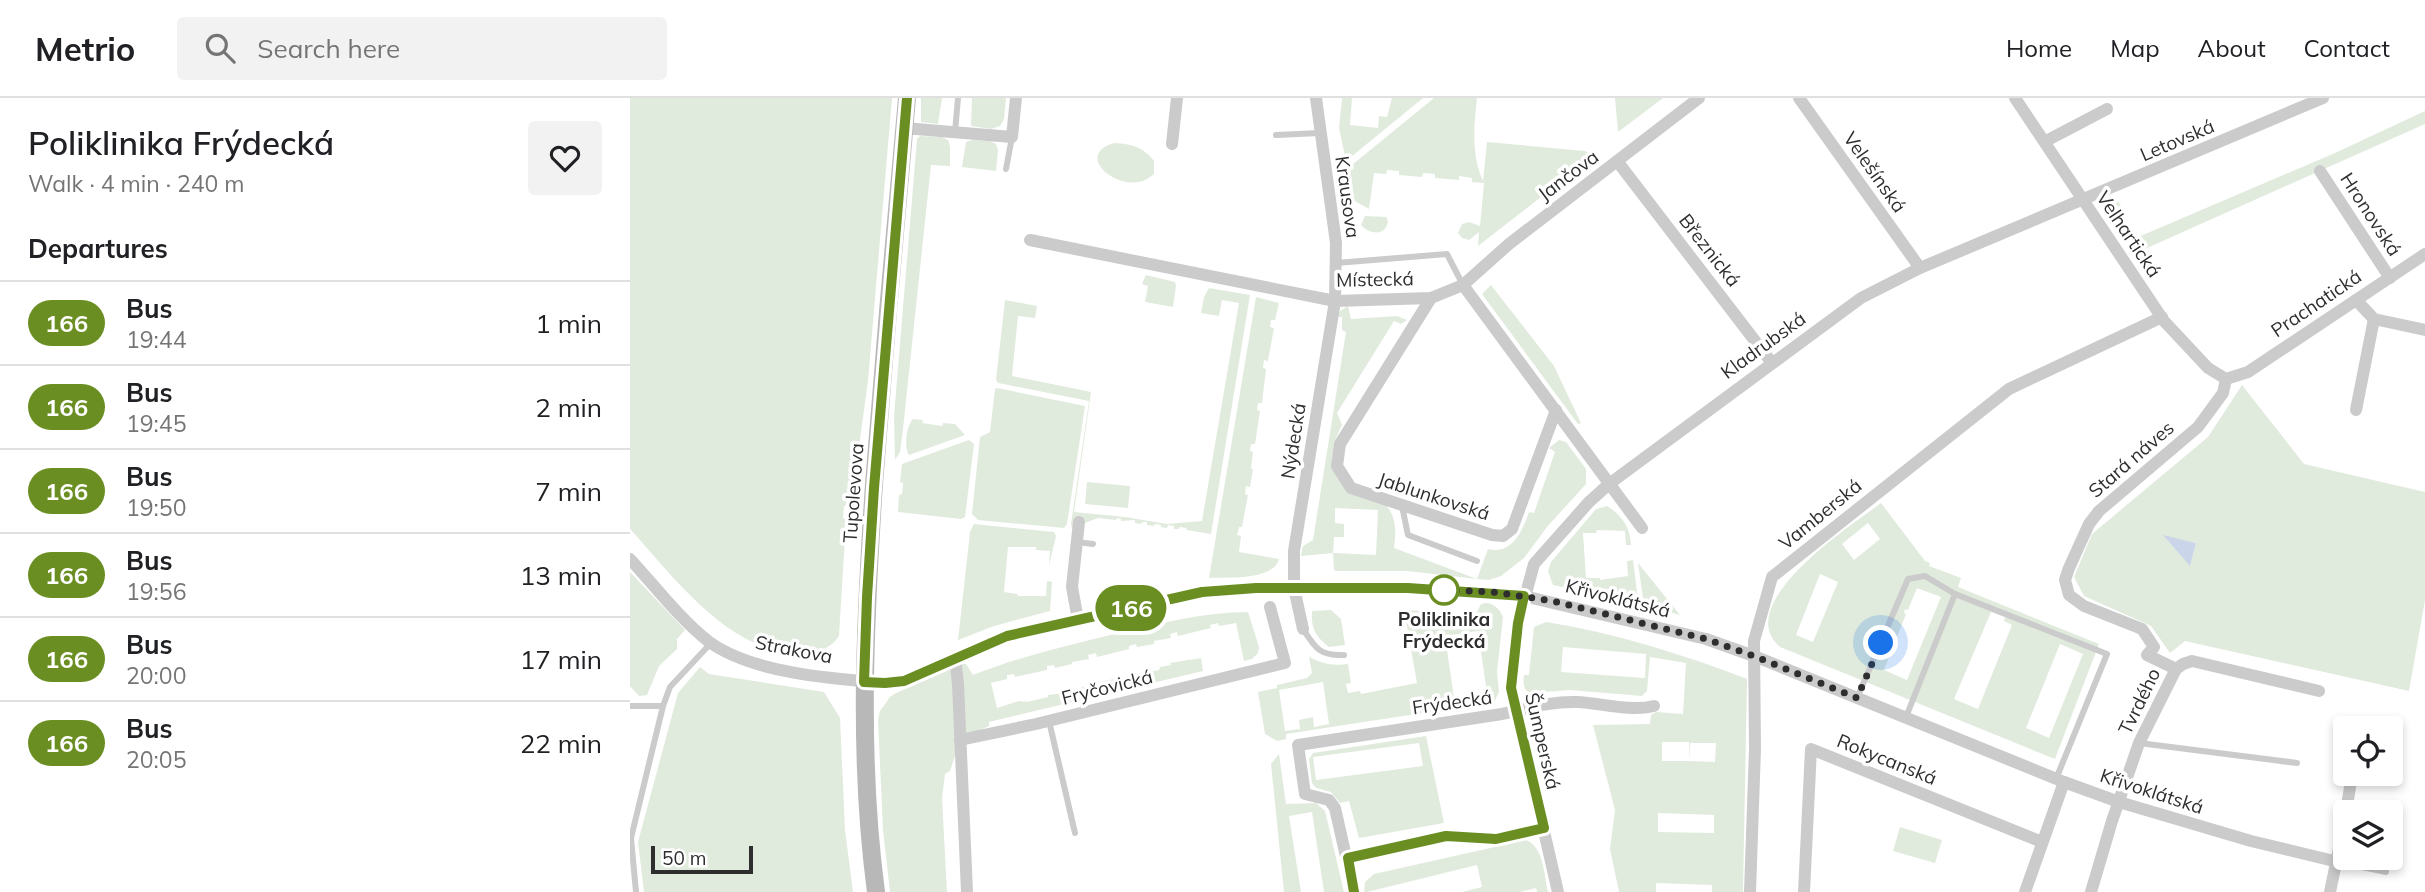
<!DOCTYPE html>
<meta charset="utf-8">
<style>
:root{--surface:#fff;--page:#f2f2f2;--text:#202124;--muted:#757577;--line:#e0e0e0}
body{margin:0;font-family:Mulish,sans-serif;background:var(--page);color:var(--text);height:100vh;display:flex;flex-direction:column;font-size:26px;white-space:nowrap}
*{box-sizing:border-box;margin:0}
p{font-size:23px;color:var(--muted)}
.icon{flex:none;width:38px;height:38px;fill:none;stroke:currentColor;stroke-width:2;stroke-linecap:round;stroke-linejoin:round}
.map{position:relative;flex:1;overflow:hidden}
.details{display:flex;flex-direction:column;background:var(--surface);width:630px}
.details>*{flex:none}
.badge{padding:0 14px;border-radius:23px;font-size:24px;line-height:46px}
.controls{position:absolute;left:1703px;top:618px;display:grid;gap:14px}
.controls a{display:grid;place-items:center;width:70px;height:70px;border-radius:7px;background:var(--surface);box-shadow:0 4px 10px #0003;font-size:35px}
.scale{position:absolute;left:21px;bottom:18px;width:102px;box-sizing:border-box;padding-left:7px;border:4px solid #2e2e2e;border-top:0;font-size:19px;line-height:24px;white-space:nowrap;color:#2e2e2e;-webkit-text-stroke:5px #fff;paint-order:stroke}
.you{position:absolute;width:35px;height:35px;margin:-18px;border:5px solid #fff;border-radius:50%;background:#1a73e8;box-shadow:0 0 0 10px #1a73e833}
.map>.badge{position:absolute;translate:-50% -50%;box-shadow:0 0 0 4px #fff}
h2{padding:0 28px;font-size:26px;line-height:63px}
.round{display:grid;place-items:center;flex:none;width:74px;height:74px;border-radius:7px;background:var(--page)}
.head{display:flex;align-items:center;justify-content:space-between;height:119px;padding:0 28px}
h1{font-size:33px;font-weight:600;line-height:52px}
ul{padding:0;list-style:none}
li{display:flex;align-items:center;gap:21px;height:84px;padding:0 28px;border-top:2px solid var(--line)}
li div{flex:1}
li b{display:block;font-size:26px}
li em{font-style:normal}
li .badge{min-width:77px;font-weight:700;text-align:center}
header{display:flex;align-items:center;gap:42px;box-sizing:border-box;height:98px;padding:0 35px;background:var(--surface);border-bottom:2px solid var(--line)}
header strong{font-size:33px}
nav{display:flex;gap:38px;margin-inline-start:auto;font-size:24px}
.search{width:490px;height:63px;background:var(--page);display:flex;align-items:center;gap:18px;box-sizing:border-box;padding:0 24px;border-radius:7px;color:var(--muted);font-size:26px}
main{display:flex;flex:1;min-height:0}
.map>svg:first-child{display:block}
.green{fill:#e1ebdd;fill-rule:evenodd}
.water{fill:#cad5ea}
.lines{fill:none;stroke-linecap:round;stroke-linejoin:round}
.lane{stroke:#cbcbcb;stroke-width:6}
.street{stroke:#cbcbcb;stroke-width:12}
.secondary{stroke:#b8b8b8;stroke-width:18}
.line-casing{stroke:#fff;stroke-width:16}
.line{stroke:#6b8e23;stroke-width:10}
.walk{stroke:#2e2e2e;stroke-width:7;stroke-dasharray:0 12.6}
.stop-dot{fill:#fff;stroke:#6b8e23;stroke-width:3.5}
.labels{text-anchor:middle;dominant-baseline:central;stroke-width:7;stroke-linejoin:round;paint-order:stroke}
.street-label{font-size:19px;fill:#2e2e2e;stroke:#fff}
.stop-label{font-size:19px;font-weight:bold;fill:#2e2e2e;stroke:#fff}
</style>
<header>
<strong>Metrio</strong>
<div class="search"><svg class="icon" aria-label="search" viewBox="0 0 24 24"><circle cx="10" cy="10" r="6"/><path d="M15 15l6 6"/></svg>Search here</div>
<nav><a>Home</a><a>Map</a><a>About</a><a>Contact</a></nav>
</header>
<main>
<section class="details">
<div class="head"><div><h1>Poliklinika Frýdecká</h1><p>Walk · 4 min · 240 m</p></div><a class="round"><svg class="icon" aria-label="heart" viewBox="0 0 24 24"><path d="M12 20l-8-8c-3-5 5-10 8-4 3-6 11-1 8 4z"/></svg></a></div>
<h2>Departures</h2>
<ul>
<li><span class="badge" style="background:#6b8e23;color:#fff">166</span><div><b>Bus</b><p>19:44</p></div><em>1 min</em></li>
<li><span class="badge" style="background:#6b8e23;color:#fff">166</span><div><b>Bus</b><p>19:45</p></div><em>2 min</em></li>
<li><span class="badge" style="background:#6b8e23;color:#fff">166</span><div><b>Bus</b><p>19:50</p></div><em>7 min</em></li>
<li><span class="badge" style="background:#6b8e23;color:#fff">166</span><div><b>Bus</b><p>19:56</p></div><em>13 min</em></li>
<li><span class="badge" style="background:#6b8e23;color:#fff">166</span><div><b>Bus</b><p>20:00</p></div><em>17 min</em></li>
<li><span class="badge" style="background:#6b8e23;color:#fff">166</span><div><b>Bus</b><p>20:05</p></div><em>22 min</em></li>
</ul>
</section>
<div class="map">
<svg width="1795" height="794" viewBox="0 0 1795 794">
<rect width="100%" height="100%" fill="#fff"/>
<g class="green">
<path d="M0,0H262L238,283L228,356L223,357L216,407L214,408L213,420L216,422L209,538C199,552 188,554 172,555C100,557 44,479 0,431Z"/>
<polygon points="291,0 312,0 308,26 291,24"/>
<polygon points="342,0 376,0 374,21 370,28 361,31 341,28"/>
<polygon points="712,0 722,0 720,27 748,30 749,18 757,19 762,0 793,0 716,63 709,30"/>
<path d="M804,0H847C844,28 841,57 853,83L857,44L955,53L964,58L848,148L849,134L839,142L832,140L828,135L832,126L839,124L850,128L854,85L842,84V80L829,78V82L805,80V76L793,75L792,79L769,77V73L757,72L756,76L744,75L739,111L723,102L717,71Z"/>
<polygon points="985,0 1033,0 988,34"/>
<polygon points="1795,13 1795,26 1508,154 1476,110 1487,102 1492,109 1485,112 1506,140 1705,55"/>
<polygon points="290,38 312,39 318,42 320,49 320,68 301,67 273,331 270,354 265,362 264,318 287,41"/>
<polygon points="342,42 360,43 366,46 368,52 366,73 332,69 336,44"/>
<path d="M484,45C502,46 513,49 524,63V76C497,103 439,58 484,45Z"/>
<path d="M735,118L756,119L758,123C756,138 740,137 731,127Z"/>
<polygon points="516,177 545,184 546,188 543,209 515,204 518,188 512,186"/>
<polygon points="861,187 924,268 951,325 948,326 852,196"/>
<polygon points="579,190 620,197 581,436 557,432 556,430 550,429 549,431 544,431 544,428 538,427 537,430 531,429 531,427 525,426 524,428 517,427 517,424 512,424 511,426 505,425 505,422 491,423 491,421 487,420 486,422 468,420 442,430 441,426 459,303 368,285 366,282 375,202 407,208 405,220 388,218 382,278 461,294 444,414 495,419 537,426 572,423 609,205 592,202 589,218 571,215 574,199"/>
<path d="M626,199L649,205L645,222H641L640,229L644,230L638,263L634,262L633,270L636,271L632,305H628L627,312L630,313L625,346H621L620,353L623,354L621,371H623L620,389L616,388L615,396L618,397L612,429H609L607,437L611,438L609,454L649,461C643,483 598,479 579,480Z"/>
<path d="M718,208L721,221L767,218L777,222L771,226L764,223L707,315L712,327C703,344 697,367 711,384C717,392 745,402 755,406C767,419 766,434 764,450L847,481L858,451C882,457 892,434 899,414L904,415L925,354L919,350L929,342L936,344L956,371V386L917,429L894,460L871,478L859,482L847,481L777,473H707L704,472L703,455L671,458L673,448L683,442L716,234L712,232V219H707L710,213ZM705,410L748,412L746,457L703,455L704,439H714V426L705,425Z"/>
<path d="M1612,287L1674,366L1795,394V502L1779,593L1555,543L1540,555L1521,528L1454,498L1444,479L1462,436L1578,339ZM1534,438L1566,445L1560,467Z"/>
<polygon points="367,290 455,308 437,426 434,430 348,422 342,416 350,339 360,334 365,291"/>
<path d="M283,321L293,322L292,325L312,328L313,325L325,326L335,337L279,357C274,349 276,328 283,321Z"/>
<polygon points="339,342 344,346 335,419 331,421 268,414 269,397 272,396 273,385 270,384 272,366"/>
<polygon points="457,384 500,388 498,410 455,406"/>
<path d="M1251,405L1295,463L1300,465L1299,468L1331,480L1328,489L1469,546L1425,661L1150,549C1100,506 1223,426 1251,405ZM1238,425L1250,441L1224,462L1212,446ZM1190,476L1208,484L1183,544L1166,537ZM1287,490L1311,499L1277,582L1254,572L1276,516L1274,515L1275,511L1278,512ZM1361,514L1375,519L1374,523L1382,527L1348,611L1324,601ZM1430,546L1453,556L1419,640L1396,630Z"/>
<path d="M977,408C992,417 1000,429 1001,447H996L995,433L967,432L966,435H953L956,480H970V482L998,478L997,463L1003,462L1008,502L1006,505L923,487L918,473L921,464L966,411Z"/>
<polygon points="344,426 424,434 426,438 419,468 420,453 406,452 406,449 378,449 374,494 387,496 388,498 416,498 417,483 422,484 420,513 364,528 328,542 340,434"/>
<polygon points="1008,465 1050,517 1014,507"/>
<polygon points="0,474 55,532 47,541 47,551 29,568 17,597 9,598 0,588"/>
<path d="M857,505C864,506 870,511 873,519L867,574L869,594L864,604L656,636V641L647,643L635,636L628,594L647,590V587L677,580L682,575L679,559C693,566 703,568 718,566L721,585L716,586L718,595L730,593L731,596L787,585L774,512L846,516L851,506ZM848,533L857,595L824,600L815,538ZM693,584L699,626L684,629L683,619L669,622L670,631L655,633L649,592Z"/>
<path d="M701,512L711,521L715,547L699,549C685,538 681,530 682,513Z"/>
<path d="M618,514L629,549L628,555L622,561L614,563L606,525L589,528L588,525L580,527L581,530L548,538L547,534L540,536L541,540L524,543V546L507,549L506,546L499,548V551L467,559L466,555L458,557L459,561L442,564V566L425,570L424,567L417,568V572L385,579L384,576L377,577V581L361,585L367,610L389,603L395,604V602L397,604L418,599V597L435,595L436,593L437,595L448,592V590L459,588V586L529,572L530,569L541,567L540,565L558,562V561L560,562L571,560L573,573L359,624V628L350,632L328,649L320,673L315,676L312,700L317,794H260L253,732L248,622L250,613L260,599L266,595L332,566H336L343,577C391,558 439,547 489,535C532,525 574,514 618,514Z"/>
<path d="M916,524C985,535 1052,556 1117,581L1113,794H1082V787L1026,785V794H989L980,751L985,712L963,627L1020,626L1021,617L1026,614L1053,616L1056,565L1020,559L1017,593L1012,598L940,592L900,595C893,592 893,584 894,577H899L904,529ZM933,549L1016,556L1015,580L931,574ZM1032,644H1059V663H1032ZM1060,645H1086L1085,664L1059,663ZM1028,715L1084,717V735L1028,734Z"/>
<polygon points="70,569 79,576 194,594 210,620 215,732 223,794 14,794 8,744 48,595"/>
<path d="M796,638L814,725L729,740L719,703L710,705L701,694L686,690L682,685L679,661L683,655ZM789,645L793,668L686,682L683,659Z"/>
<polygon points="649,656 656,706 686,705 695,713 714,794 694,794 682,714 659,718 671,794 654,794 641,666"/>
<polygon points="1270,729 1312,742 1305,765 1263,753"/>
<path d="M896,742C914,749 914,777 918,794H907L906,790L890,794H832L852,789L847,767L737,794H731H734L735,784L744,776Z"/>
</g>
<polygon class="water" points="1533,437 1566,445 1560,468"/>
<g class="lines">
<g class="lane">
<polyline points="325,34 328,0"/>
<polyline points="646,37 690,35"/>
<polyline points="376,71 382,39"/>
<polyline points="706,165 817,156 833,187"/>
<polyline points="772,408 778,437 847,463"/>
<polyline points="447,444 463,446"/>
<polyline points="1325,496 1477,556 1426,681"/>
<path d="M673,531C686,551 690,558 714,557"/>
<polyline points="1227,600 1278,481 1295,478 1325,496 1276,619"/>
<polyline points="0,608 33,608"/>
<polyline points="419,623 445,735"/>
<polyline points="1509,645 1667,665"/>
<polyline points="1708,764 1756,774"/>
<polyline points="6,794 1,740 33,608 40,589 81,545"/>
</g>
<g class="street">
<polyline points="1169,0 1290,170"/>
<polyline points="1385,0 1534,223 1578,270 1596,281"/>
<polyline points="274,30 382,39 386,0"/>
<polyline points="1416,43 1477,11"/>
<polyline points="542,46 547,0"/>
<polyline points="987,63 1142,265"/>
<polyline points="1690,73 1760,180"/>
<polyline points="400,142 705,203 801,200 833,187 1012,430"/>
<polyline points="833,187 879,146 1069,0"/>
<polyline points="801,200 710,346 707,368 721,390 862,437 873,438 882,431 926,312"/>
<polyline points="1726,202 1744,221 1795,232"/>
<polyline points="1596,281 1618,274 1795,156"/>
<polyline points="1726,312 1744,221"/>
<path d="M0,461C25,488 49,520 78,543C121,575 202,581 255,585L274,583L377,538L572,494L626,490H778L894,498L1076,541L1124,558L1434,684L1489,704L1621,743L1708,764"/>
<polyline points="448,522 442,489 449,424"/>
<polyline points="673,531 664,490 664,453 705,203 706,145 686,0"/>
<polyline points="325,560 328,586 337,794"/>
<polyline points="1546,571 1517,557 1524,549 1512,531 1454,508 1439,497 1435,482 1439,470 1459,426 1469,413 1568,329 1593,295 1596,281"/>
<polyline points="330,642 406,626 655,565 640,509"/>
<polyline points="1716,714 1722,677"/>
<polyline points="718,760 816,738 866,741 913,730"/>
<path d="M724,794L705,710L699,702L675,696L668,647L872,616C896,611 921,603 947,604C971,605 1000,614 1024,608"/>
<polyline points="928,794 881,590 888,525 904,466 959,404 979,386 1231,200 1290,170 1693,0"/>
<polyline points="1120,794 1125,651 1124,543 1142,479 1379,291 1532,219"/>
<polyline points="1174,794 1181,651 1412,744"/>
<polyline points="1395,794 1434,684"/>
<polyline points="1461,794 1482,723 1509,645 1546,571 1553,566 1562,563 1689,593"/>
<polyline points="1700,794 1715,722"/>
</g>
<path class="secondary" d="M246,794C228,659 235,522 244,386C254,257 265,129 277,0"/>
</g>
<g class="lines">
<defs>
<polyline id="line" points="277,0 244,390 237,499 234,584 255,585 274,583 377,538 572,494 626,490 778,490 894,498 888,525 881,590 914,730 866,741 816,738 718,760 724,794"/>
</defs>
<use href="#line" class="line-casing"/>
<use href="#line" class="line"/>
<polyline class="walk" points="814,492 863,494 923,503 1076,541 1124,558 1227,600 1251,545"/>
</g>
<circle class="stop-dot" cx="814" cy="492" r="14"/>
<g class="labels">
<g class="street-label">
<text transform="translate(1547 42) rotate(-23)">Letovská</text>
<text transform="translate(1245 74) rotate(55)">Velešínská</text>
<text transform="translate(938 77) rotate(-37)">Jančova</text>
<text transform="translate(718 99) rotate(82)">Krausova</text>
<text transform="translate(1741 116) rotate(57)">Hronovská</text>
<text transform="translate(1499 136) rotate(56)">Velhartická</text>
<text transform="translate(1080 152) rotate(52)">Březnická</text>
<text transform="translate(745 181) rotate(-1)">Místecká</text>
<text transform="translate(1686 205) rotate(-34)">Prachatická</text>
<text transform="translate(1133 247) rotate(-36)">Kladrubská</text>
<text transform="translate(663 343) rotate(-81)">Nýdecká</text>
<text transform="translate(1501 361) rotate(-41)">Stará náves</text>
<text transform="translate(223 395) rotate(-86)">Tupolevova</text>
<text transform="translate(804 398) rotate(18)">Jablunkovská</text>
<text transform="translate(1190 416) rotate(-39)">Vamberská</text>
<text transform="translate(988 500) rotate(14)">Křivoklátská</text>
<text transform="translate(164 551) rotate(11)">Strakova</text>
<text transform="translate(477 589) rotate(-14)">Fryčovická</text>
<text transform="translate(1509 603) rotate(-64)">Tvrdého</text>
<text transform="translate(822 604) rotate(-8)">Frýdecká</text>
<text transform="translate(913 643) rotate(77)">Šumperská</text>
<text transform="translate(1257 661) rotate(22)">Rokycanská</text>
<text transform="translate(1522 693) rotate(18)">Křivoklátská</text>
</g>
<g class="stop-label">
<text x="814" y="521">Poliklinika<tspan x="814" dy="22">Frýdecká</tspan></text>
</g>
</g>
</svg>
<div class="controls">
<a><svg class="icon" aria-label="locate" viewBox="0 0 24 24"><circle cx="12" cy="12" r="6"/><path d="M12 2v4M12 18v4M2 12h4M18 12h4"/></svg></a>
<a><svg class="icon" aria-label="layers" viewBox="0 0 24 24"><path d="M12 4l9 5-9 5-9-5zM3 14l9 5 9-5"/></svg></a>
</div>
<div class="scale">50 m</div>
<div class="you" style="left:1251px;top:545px"></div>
<b class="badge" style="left:501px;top:510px;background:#6b8e23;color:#fff">166</b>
</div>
</main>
